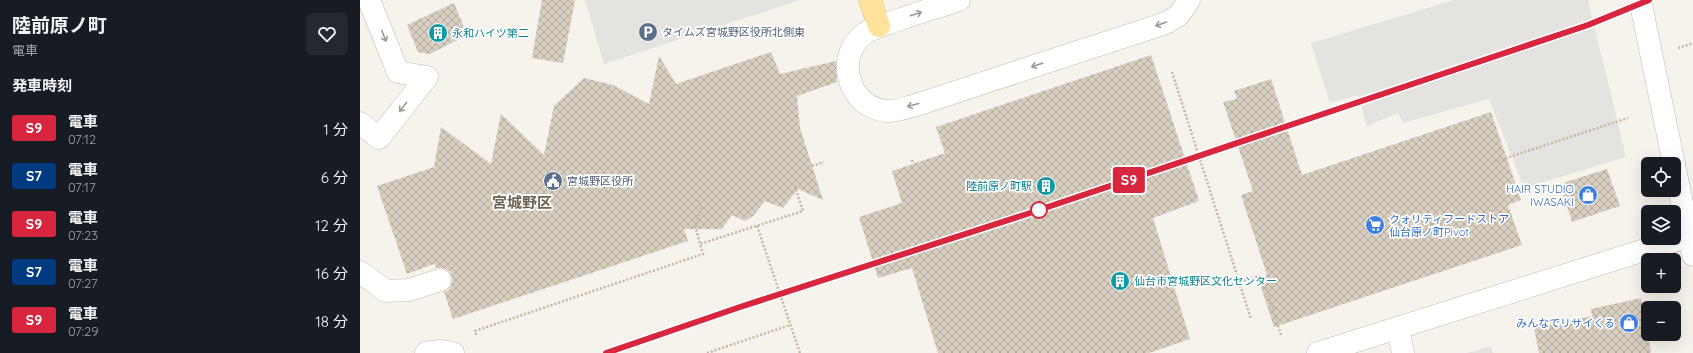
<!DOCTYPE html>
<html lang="ja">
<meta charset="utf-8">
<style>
:root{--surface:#171b24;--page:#242831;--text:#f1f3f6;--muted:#9ea1a6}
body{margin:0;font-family:Quicksand,"Noto Sans JP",sans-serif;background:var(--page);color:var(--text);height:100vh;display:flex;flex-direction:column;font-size:15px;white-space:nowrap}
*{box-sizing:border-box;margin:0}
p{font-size:13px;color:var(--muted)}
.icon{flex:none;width:22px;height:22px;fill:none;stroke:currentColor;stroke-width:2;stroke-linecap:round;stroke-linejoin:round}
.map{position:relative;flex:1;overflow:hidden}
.side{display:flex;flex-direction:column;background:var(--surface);width:360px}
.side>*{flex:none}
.badge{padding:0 8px;border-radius:3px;font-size:14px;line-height:26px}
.tools{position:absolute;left:1281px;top:157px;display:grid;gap:8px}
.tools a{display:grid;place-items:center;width:40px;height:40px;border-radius:6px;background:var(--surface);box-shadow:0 4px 16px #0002;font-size:20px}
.map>.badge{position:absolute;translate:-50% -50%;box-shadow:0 0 0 2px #fff}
h2{padding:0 12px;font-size:15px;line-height:36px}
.round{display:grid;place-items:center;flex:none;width:42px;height:42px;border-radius:6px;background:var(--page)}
.headline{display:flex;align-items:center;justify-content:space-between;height:68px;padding:0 12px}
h1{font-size:19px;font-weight:700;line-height:30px}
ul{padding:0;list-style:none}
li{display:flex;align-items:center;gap:12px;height:48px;padding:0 12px}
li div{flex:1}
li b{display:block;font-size:15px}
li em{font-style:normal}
li .badge{min-width:44px;font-weight:700;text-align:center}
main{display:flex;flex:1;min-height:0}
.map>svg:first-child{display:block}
.parking{fill:#e5e3e0}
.building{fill:url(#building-cross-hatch)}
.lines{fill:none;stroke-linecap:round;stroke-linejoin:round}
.minor-casing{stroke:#c2bbae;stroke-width:23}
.major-casing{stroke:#e6c16a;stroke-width:23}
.path{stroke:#c4b79f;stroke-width:2.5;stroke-dasharray:2 2;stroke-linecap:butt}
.minor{stroke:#fff;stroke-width:22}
.major{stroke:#ffe39c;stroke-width:22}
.oneway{stroke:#9c9892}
.line-casing{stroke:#fff;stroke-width:9}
.line{stroke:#d7263d;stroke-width:6}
.stop-dot{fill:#fff;stroke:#d7263d;stroke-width:2}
.labels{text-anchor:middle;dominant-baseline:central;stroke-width:3.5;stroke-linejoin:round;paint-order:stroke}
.service-label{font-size:11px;fill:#4e5e75;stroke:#fff;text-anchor:start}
.culture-label{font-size:11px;fill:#0d838f;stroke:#fff;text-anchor:start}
.shop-label{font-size:11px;fill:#366cbe;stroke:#fff;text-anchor:end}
.district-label{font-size:15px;font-weight:bold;fill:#6e6250;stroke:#fff}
</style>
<main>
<section class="side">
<div class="headline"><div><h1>陸前原ノ町</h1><p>電車</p></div><a class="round"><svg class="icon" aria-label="heart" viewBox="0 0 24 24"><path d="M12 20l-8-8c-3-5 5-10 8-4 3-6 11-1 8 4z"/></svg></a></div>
<h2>発車時刻</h2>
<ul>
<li><span class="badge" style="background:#d7263d;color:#fff">S9</span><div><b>電車</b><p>07:12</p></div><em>1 分</em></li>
<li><span class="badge" style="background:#003b80;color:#fff">S7</span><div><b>電車</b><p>07:17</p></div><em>6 分</em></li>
<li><span class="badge" style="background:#d7263d;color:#fff">S9</span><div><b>電車</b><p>07:23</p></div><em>12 分</em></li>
<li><span class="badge" style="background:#003b80;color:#fff">S7</span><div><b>電車</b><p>07:27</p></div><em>16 分</em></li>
<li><span class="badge" style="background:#d7263d;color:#fff">S9</span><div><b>電車</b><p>07:29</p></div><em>18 分</em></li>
</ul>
</section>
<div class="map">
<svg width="1333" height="353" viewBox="0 0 1333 353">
<defs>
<pattern id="building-cross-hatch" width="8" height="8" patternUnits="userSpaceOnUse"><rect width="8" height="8" fill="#d8cfc1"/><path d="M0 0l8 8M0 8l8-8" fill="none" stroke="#b1aa9e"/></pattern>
</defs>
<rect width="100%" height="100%" fill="#f6f3ec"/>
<g class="parking">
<polygon points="225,0 440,0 244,64"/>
<polygon points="1094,0 1228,0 1266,157 1164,188 1129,99 1043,123 1038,113 1007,126 998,95 970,103 951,43"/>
<polygon points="1131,346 1133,353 1107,353"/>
</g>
<g class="building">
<polygon points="182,0 215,0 203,63 172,58"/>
<polygon points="94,3 107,35 70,54 58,52 47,25"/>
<polygon points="411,52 420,74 476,61 477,82 437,96 440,128 463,200 438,189 423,208 405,201 393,216 385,221 372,215 362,229 324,229 328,241 93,319 84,292 89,289 92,283 92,277 89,271 83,268 76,268 74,264 47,274 17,186 74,167 81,127 131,164 141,114 184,155 194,106 224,78 253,85 289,104 299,56 316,84"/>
<polygon points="791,55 839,201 793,218 830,339 789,353 578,353 552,268 518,278 499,217 542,203 532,171 585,153 576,127"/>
<polygon points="911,79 942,175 1131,112 1161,200 1148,205 1162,245 914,327 898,278 907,275 881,195 893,191 863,102 877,99 874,91"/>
<polygon points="1247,169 1260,206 1212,222 1200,184"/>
<polygon points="1281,298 1291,353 1179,353 1174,328 1232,316 1231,309"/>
</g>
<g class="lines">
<defs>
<g id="minor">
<path d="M599,0C578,7 558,13 538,20C527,24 513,27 504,34C474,57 488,108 527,111C535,112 547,107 556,105L806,23L819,15L829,0"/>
<polyline points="1280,0 1314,164"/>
<polyline points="0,123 19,138 67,77 38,72 9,0"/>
<polyline points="1314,165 1333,255"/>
<polyline points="0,272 26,291 49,290 80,280"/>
<polyline points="1038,328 1043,353"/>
<path d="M66,353C76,350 83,350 93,353"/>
<polyline points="958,353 1329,236"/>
</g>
<polyline id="major" points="510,0 519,26"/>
</defs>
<use href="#minor" class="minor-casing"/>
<use href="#major" class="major-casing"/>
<g class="path">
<polyline points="1318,48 1333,43"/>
<polyline points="812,72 891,319"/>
<polyline points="552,160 553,164"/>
<polyline points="1134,162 1268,118"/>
<polyline points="452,166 464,162"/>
<polyline points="338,200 342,210 335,225 340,244"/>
<polyline points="397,226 440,353"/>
<polyline points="880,282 902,275 921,335"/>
<polyline points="913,310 918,308"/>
<polyline points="116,335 115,331 343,254 340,244 443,211 434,184"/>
<polyline points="347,353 430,325"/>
</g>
<use href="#minor" class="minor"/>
<use href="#major" class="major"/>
</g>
<defs><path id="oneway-shaft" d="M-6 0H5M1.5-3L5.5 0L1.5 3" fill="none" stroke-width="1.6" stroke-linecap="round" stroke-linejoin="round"/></defs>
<g class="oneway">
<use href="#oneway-shaft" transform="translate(556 14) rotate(-18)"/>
<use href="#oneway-shaft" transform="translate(801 24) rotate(161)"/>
<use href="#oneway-shaft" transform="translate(24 36) rotate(68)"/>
<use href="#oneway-shaft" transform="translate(677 65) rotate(162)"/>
<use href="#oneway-shaft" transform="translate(553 105) rotate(165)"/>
<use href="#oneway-shaft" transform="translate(43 107) rotate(128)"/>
</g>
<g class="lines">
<defs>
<polyline id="line" points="246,353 380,307 667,214 963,114 1228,25 1289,0"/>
</defs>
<use href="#line" class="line-casing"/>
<use href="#line" class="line"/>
</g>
<defs>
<symbol id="parking-disc" viewBox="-11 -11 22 22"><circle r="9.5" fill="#5c6f8a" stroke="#fff"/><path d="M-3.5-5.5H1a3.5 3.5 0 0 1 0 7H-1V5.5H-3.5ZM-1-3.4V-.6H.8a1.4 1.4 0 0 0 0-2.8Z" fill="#fff"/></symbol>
<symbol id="building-disc" viewBox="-11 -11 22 22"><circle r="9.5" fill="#0f9aa8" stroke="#fff"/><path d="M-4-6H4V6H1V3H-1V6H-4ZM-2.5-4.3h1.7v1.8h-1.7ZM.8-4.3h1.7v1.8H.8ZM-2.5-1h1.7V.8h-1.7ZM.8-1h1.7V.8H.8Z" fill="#fff"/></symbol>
<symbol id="civic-disc" viewBox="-11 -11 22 22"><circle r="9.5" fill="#5c6f8a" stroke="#fff"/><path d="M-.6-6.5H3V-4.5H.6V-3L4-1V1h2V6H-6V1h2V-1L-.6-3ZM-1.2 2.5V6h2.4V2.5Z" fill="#fff"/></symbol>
<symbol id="shop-disc" viewBox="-11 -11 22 22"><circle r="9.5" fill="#3f7fe0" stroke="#fff"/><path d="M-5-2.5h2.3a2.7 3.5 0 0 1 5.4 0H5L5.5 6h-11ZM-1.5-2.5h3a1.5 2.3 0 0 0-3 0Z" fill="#fff"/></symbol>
<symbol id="supermarket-disc" viewBox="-11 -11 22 22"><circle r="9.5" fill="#3f7fe0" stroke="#fff"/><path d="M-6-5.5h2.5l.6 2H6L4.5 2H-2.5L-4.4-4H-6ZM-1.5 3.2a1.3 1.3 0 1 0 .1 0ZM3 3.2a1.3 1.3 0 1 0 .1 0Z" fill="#fff"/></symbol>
</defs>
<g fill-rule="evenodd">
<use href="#parking-disc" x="277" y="21" width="22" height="22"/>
<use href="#building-disc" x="67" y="22" width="22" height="22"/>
<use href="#civic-disc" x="182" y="170" width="22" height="22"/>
<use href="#building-disc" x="675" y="175" width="22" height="22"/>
<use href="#shop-disc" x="1217" y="184" width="22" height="22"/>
<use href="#supermarket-disc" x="1004" y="214" width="22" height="22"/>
<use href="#building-disc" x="749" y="270" width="22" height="22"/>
<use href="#shop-disc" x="1258" y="312" width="22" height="22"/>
</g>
<circle class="stop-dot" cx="679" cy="210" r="8"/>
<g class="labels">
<g class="service-label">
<text x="302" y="32">タイムズ宮城野区役所北側東</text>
<text x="207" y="181">宮城野区役所</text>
</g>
<g class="culture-label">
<text x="92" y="33">永和ハイツ第二</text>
<text x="672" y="186" text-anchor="end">陸前原ノ町駅</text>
<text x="774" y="281">仙台市宮城野区文化センター</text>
</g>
<g class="shop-label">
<text x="1214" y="189">HAIR STUDIO<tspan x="1214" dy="13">IWASAKI</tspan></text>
<text x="1029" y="219" text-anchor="start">クォリティフードストア<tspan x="1029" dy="13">仙台原ノ町Pivot</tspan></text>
<text x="1255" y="323">みんなでリサイくる</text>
</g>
<g class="district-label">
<text x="162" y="202">宮城野区</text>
</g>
</g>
</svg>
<div class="tools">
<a><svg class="icon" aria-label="locate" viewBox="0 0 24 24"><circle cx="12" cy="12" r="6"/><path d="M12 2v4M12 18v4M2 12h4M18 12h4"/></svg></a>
<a><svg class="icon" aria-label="layers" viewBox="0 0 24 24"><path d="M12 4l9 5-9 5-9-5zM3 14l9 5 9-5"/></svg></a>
<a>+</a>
<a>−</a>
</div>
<b class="badge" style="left:769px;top:180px;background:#d7263d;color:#fff">S9</b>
</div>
</main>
